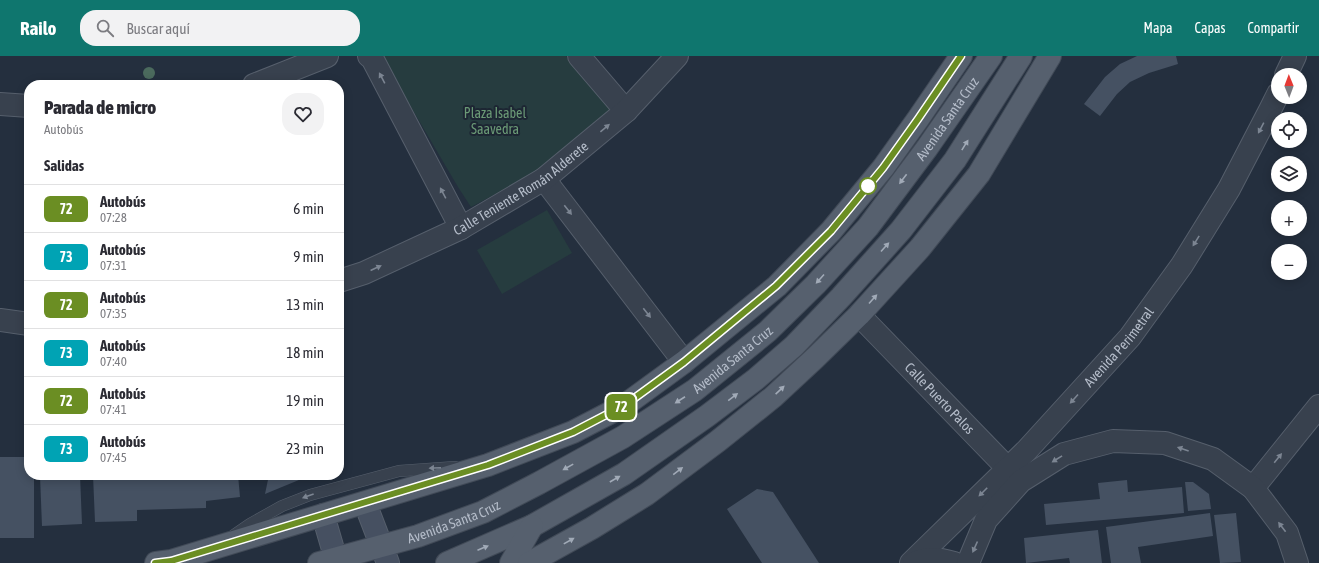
<!DOCTYPE html>
<html lang="es">
<meta charset="utf-8">
<style>
:root{--surface:#fff;--page:#f2f2f3;--text:#2b2b33;--muted:#7c7c81;--line:#e1e1e2;--accent:#0f766e}
body{margin:0;font-family:"Asap Condensed",sans-serif;background:var(--page);color:var(--text);height:100vh;display:flex;flex-direction:column;font-size:15px;white-space:nowrap}
*{box-sizing:border-box;margin:0}
p{font-size:13px;color:var(--muted)}
.icon{flex:none;width:22px;height:22px;fill:none;stroke:currentColor;stroke-width:2;stroke-linecap:round;stroke-linejoin:round}
.map{position:relative;flex:1;overflow:hidden}
.details{position:absolute;left:24px;top:24px;width:320px;height:400px;display:flex;flex-direction:column;background:var(--surface);border-radius:16px;box-shadow:0 2px 10px #0003}
.details>*{flex:none}
.badge{padding:0 8px;border-radius:6px;font-size:14px;line-height:26px}
.needle{width:26px;rotate:359deg}
.fabs{position:absolute;left:1271px;top:12px;display:grid;gap:8px}
.fabs a{display:grid;place-items:center;width:36px;height:36px;border-radius:50%;background:var(--surface);box-shadow:0 2px 10px #0003;font-size:20px}
.map>.badge{position:absolute;translate:-50% -50%;box-shadow:0 0 0 2px #fff}
h2{padding:0 20px;font-size:15px;line-height:36px}
.round{display:grid;place-items:center;flex:none;width:42px;height:42px;border-radius:16px;background:var(--page)}
.summary{display:flex;align-items:center;justify-content:space-between;height:68px;padding:0 20px}
h1{font-size:19px;font-weight:800;line-height:30px}
ul{padding:0;list-style:none}
li{display:flex;align-items:center;gap:12px;height:48px;padding:0 20px;border-top:1px solid var(--line)}
li div{flex:1}
li b{display:block;font-size:15px}
li em{font-style:normal}
li .badge{min-width:44px;font-weight:700;text-align:center}
header{display:flex;align-items:center;gap:24px;box-sizing:border-box;height:56px;padding:0 20px;background:var(--accent);color:#fff}
header strong{font-size:19px}
nav{display:flex;gap:22px;margin-inline-start:auto;font-size:14px}
.search{width:280px;height:36px;background:var(--page);display:flex;align-items:center;gap:10px;box-sizing:border-box;padding:0 14px;border-radius:16px;color:var(--muted);font-size:15px}
.map>svg:first-child{display:block}
.green{fill:#263c3f}
.building{fill:#455162}
.lines{fill:none;stroke-linecap:round;stroke-linejoin:round}
.service-casing{stroke:#565f6c;stroke-width:12}
.minor-casing{stroke:#565f6c;stroke-width:24}
.secondary-casing{stroke:#565f6c;stroke-width:24}
.primary-casing{stroke:#414a57;stroke-width:24}
.service{stroke:#38414e;stroke-width:11}
.minor{stroke:#38414e;stroke-width:22}
.secondary{stroke:#465061;stroke-width:22}
.primary{stroke:#56606e;stroke-width:22}
.tree{fill:#4b6a5d}
.oneway{fill:#7c8592}
.oneway2{fill:#a1aab7}
.line-casing{stroke:#fff;stroke-width:9}
.line{stroke:#6b8e23;stroke-width:6}
.stop-dot{fill:#fff;stroke:#6b8e23;stroke-width:2}
.labels{text-anchor:middle;dominant-baseline:central;stroke-width:4;stroke-linejoin:round;paint-order:stroke}
.park-label{font-size:14px;fill:#6b9a76;stroke:#1d2633}
.street-label{font-size:14px;fill:#b4bcc9;stroke:#1d2633}
</style>
<header>
<strong>Railo</strong>
<div class="search"><svg class="icon" aria-label="search" viewBox="0 0 24 24"><circle cx="10" cy="10" r="6"/><path d="M15 15l6 6"/></svg>Buscar aquí</div>
<nav><a>Mapa</a><a>Capas</a><a>Compartir</a></nav>
</header>
<div class="map">
<svg width="1319" height="507" viewBox="0 0 1319 507">
<rect width="100%" height="100%" fill="#242f3e"/>
<g class="green">
<polygon points="381,0 566,0 611,52 590,74 535,117 471,151 458,131"/>
<polygon points="547,154 572,197 502,238 477,194"/>
</g>
<g class="building">
<polygon points="1137,0 1176,0 1178,8 1149,17 1130,26 1117,38 1100,60 1084,48 1105,21 1120,8"/>
<polygon points="0,401 29,401 29,419 34,419 34,482 0,482"/>
<polygon points="66,419 80,419 82,468 42,470 40,420"/>
<polygon points="93,419 238,419 240,441 206,445 206,452 137,454 137,465 95,466"/>
<polygon points="269,419 311,419 265,438"/>
<polygon points="1127,424 1128,436 1182,431 1184,457 1046,469 1044,448 1100,443 1098,427"/>
<polygon points="1185,426 1193,426 1209,438 1211,453 1188,455"/>
<polygon points="757,433 773,436 819,507 762,507 727,453"/>
<polygon points="1210,457 1213,480 1138,491 1141,507 1111,507 1106,471"/>
<polygon points="1236,457 1241,506 1220,507 1214,459"/>
<polygon points="1098,474 1102,507 1070,507 1069,502 1026,507 1024,482"/>
</g>
<g class="lines">
<defs>
<polyline id="service" points="234,479 250,468 282,450 310,439 399,415 455,411"/>
<g id="minor">
<polyline points="369,0 372,2 461,172"/>
<polyline points="579,0 626,55"/>
<polyline points="1286,19 1295,0"/>
<polyline points="254,29 327,0"/>
<polyline points="0,48 29,50"/>
<polyline points="544,123 684,306"/>
<path id="s1" d="M339,225L364,217L461,172L544,123L626,55L677,0"/>
<path id="s2" d="M859,259L1018,423"/>
<polyline points="0,264 29,268"/>
<polyline points="1253,432 1319,350"/>
<path id="s3" d="M911,507L1027,394L1130,281L1182,209L1229,133L1270,54L1278,38"/>
<path d="M914,507C926,501 941,503 954,507"/>
<polyline points="968,507 986,464 1021,425 1064,398 1113,385 1165,387 1213,403 1253,432 1287,477 1297,507"/>
</g>
<g id="secondary">
<polyline points="365,447 388,507"/>
<polyline points="323,459 337,507"/>
</g>
<g id="primary">
<polyline points="156,507 171,505 488,409 573,376 625,349 684,306 777,230 831,175 883,112 918,63 961,0"/>
<path id="s4" d="M319,507L418,480L483,456L539,427L623,381L695,334L768,275L816,228L868,171L927,92L991,0"/>
<polyline points="447,507 532,470 624,418 707,360 756,323 794,290 841,241 901,174 955,104 1021,0"/>
<polyline points="511,507 532,470"/>
<polyline points="529,507 592,472 647,438 718,385 773,341 815,302 859,259 920,192 979,118 1050,0"/>
</g>
</defs>
<use href="#service" class="service-casing"/>
<use href="#minor" class="minor-casing"/>
<use href="#secondary" class="secondary-casing"/>
<use href="#primary" class="primary-casing"/>
<use href="#service" class="service"/>
<use href="#minor" class="minor"/>
<use href="#secondary" class="secondary"/>
<use href="#primary" class="primary"/>
</g>
<circle class="tree" cx="149" cy="17" r="6"/>
<defs><path id="oneway-solid" d="M-6-.8H1V-3.2L6.5 0L1 3.2V.8H-6Z"/></defs>
<g class="oneway">
<use href="#oneway-solid" transform="translate(382 22) rotate(-118)"/>
<use href="#oneway-solid" transform="translate(605 72) rotate(-40)"/>
<use href="#oneway-solid" transform="translate(1261 72) rotate(118)"/>
<use href="#oneway-solid" transform="translate(443 137) rotate(-118)"/>
<use href="#oneway-solid" transform="translate(568 154) rotate(52)"/>
<use href="#oneway-solid" transform="translate(1196 185) rotate(122)"/>
<use href="#oneway-solid" transform="translate(376 212) rotate(-25)"/>
<use href="#oneway-solid" transform="translate(647 257) rotate(52)"/>
<use href="#oneway-solid" transform="translate(1074 343) rotate(132)"/>
<use href="#oneway-solid" transform="translate(1183 393) rotate(-161)"/>
<use href="#oneway-solid" transform="translate(1278 402) rotate(-51)"/>
<use href="#oneway-solid" transform="translate(1057 403) rotate(148)"/>
<use href="#oneway-solid" transform="translate(435 412) rotate(177)"/>
<use href="#oneway-solid" transform="translate(983 436) rotate(135)"/>
<use href="#oneway-solid" transform="translate(308 440) rotate(160)"/>
<use href="#oneway-solid" transform="translate(1282 471) rotate(-127)"/>
<use href="#oneway-solid" transform="translate(975 491) rotate(114)"/>
</g>
<g class="oneway2">
<use href="#oneway-solid" transform="translate(965 89) rotate(-58)"/>
<use href="#oneway-solid" transform="translate(903 123) rotate(127)"/>
<use href="#oneway-solid" transform="translate(885 191) rotate(-48)"/>
<use href="#oneway-solid" transform="translate(820 223) rotate(132)"/>
<use href="#oneway-solid" transform="translate(873 243) rotate(-48)"/>
<use href="#oneway-solid" transform="translate(780 334) rotate(-43)"/>
<use href="#oneway-solid" transform="translate(733 341) rotate(-37)"/>
<use href="#oneway-solid" transform="translate(680 344) rotate(147)"/>
<use href="#oneway-solid" transform="translate(568 411) rotate(151)"/>
<use href="#oneway-solid" transform="translate(678 415) rotate(-37)"/>
<use href="#oneway-solid" transform="translate(615 423) rotate(-30)"/>
<use href="#oneway-solid" transform="translate(569 485) rotate(-29)"/>
<use href="#oneway-solid" transform="translate(483 492) rotate(-23)"/>
</g>
<g class="lines">
<defs>
<polyline id="line" points="155,507 171,505 488,409 573,376 625,349 684,306 776,230 831,175 883,112 918,63 961,0"/>
</defs>
<use href="#line" class="line-casing"/>
<use href="#line" class="line"/>
</g>
<circle class="stop-dot" cx="868" cy="130" r="8"/>
<g class="labels">
<g class="park-label">
<text x="495" y="57">Plaza Isabel<tspan x="495" dy="16">Saavedra</tspan></text>
</g>
<g class="street-label">
<text stroke="none"><textPath href="#s4" startOffset="789">Avenida Santa Cruz</textPath></text>
<text stroke="none"><textPath href="#s1" startOffset="205">Calle Teniente Román Alderete</textPath></text>
<text stroke="none"><textPath href="#s3" startOffset="300">Avenida Perimetral</textPath></text>
<text stroke="none"><textPath href="#s4" startOffset="465">Avenida Santa Cruz</textPath></text>
<text stroke="none"><textPath href="#s2" startOffset="116">Calle Puerto Palos</textPath></text>
<text stroke="none"><textPath href="#s4" startOffset="141">Avenida Santa Cruz</textPath></text>
</g>
</g>
</svg>
<div class="fabs">
<a><svg class="needle" viewBox="-14 -14 28 28"><path d="M0-13l5 13h-10z" fill="#e53935"/><path d="M0 13l5-13h-10z" fill="#7c7c81"/></svg></a>
<a><svg class="icon" aria-label="locate" viewBox="0 0 24 24"><circle cx="12" cy="12" r="6"/><path d="M12 2v4M12 18v4M2 12h4M18 12h4"/></svg></a>
<a><svg class="icon" aria-label="layers" viewBox="0 0 24 24"><path d="M12 4l9 5-9 5-9-5zM3 14l9 5 9-5"/></svg></a>
<a>+</a>
<a>−</a>
</div>
<b class="badge" style="left:621px;top:351px;background:#6b8e23;color:#fff">72</b>
<section class="details">
<div class="summary"><div><h1>Parada de micro</h1><p>Autobús</p></div><a class="round"><svg class="icon" aria-label="heart" viewBox="0 0 24 24"><path d="M12 20l-8-8c-3-5 5-10 8-4 3-6 11-1 8 4z"/></svg></a></div>
<h2>Salidas</h2>
<ul>
<li><span class="badge" style="background:#6b8e23;color:#fff">72</span><div><b>Autobús</b><p>07:28</p></div><em>6 min</em></li>
<li><span class="badge" style="background:#00a3b4;color:#fff">73</span><div><b>Autobús</b><p>07:31</p></div><em>9 min</em></li>
<li><span class="badge" style="background:#6b8e23;color:#fff">72</span><div><b>Autobús</b><p>07:35</p></div><em>13 min</em></li>
<li><span class="badge" style="background:#00a3b4;color:#fff">73</span><div><b>Autobús</b><p>07:40</p></div><em>18 min</em></li>
<li><span class="badge" style="background:#6b8e23;color:#fff">72</span><div><b>Autobús</b><p>07:41</p></div><em>19 min</em></li>
<li><span class="badge" style="background:#00a3b4;color:#fff">73</span><div><b>Autobús</b><p>07:45</p></div><em>23 min</em></li>
</ul>
</section>
</div>
